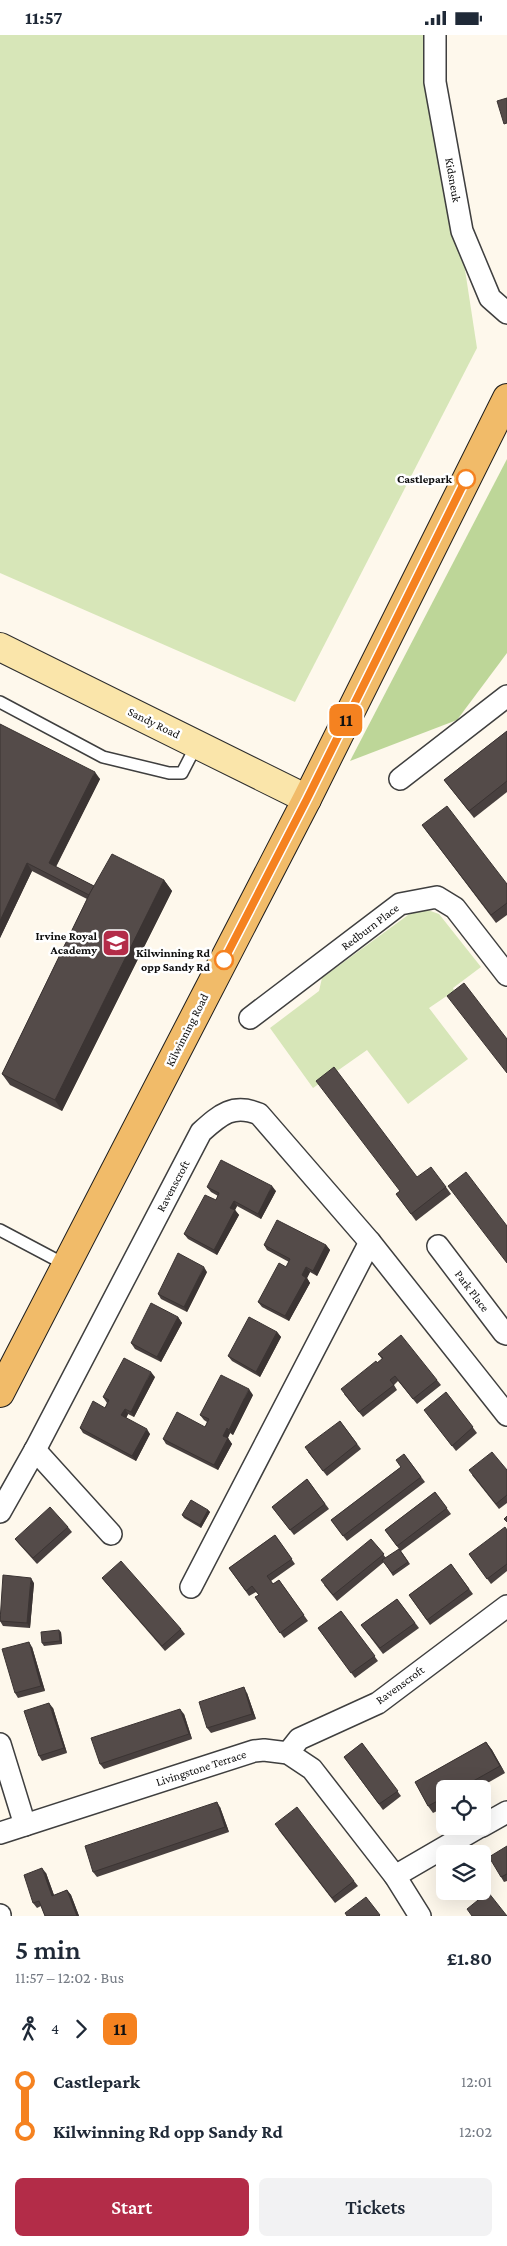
<!DOCTYPE html>
<meta charset="utf-8">
<style>
:root{--surface:#fff;--page:#f2f2f3;--text:#1f2937;--muted:#747a83;--accent:#b32c48}
body{margin:0;font-family:"Crimson Pro",serif;background:var(--page);color:var(--text);height:100vh;display:flex;flex-direction:column;font-size:19px;white-space:nowrap}
*{box-sizing:border-box;margin:0}
p{font-size:16px;color:var(--muted)}
.icon{flex:none;width:28px;height:28px;fill:none;stroke:currentColor;stroke-width:2;stroke-linecap:round;stroke-linejoin:round}
.map{position:relative;height:1881px;overflow:hidden}
.drawer{display:flex;flex-direction:column;background:var(--surface);flex:1}
.drawer>*{flex:none}
.badge{padding:0 10px;border-radius:8px;font-size:18px;line-height:32px}
.fabs{position:absolute;left:436px;top:1745px;display:grid;gap:10px}
.fabs a{display:grid;place-items:center;width:55px;height:55px;border-radius:8px;background:var(--surface);box-shadow:0 5px 20px #0002;font-size:25px}
.map>.badge{position:absolute;translate:-50% -50%;box-shadow:0 0 0 2px #fff}
.legs{display:flex;align-items:center;gap:8px;height:55px;padding:0 15px;font-size:16px}
.legs p{margin-inline-start:auto}
.headline{display:flex;align-items:center;justify-content:space-between;height:85px;padding:0 15px}
h1{font-size:28px;font-weight:600;line-height:38px}
.button{display:flex;gap:10px;margin-top:auto;padding:10px 15px}
.button a{flex:1;height:58px;border-radius:8px;background:var(--accent);color:#fff;font-size:20px;font-weight:600;line-height:58px;text-align:center}
.button a+a{background:var(--page);color:var(--text)}
ul{padding:0 15px;list-style:none}
li{display:flex;align-items:center;gap:18px;height:50px;font-size:19px}
li i{display:grid;place-items:center;width:8px;height:100%;margin:0 6px;background:currentColor}
li i::after{content:'';width:12px;height:12px;margin:-6px;border:4px solid;border-radius:50%;background:var(--surface)}
li p{margin-inline-start:auto}
li:first-child i{background:linear-gradient(#0000 50%,currentColor 0)}
li:last-child i{background:linear-gradient(currentColor 50%,#0000 0)}
.status{display:flex;justify-content:space-between;align-items:center;height:35px;padding:0 25px;background:var(--surface);direction:ltr}
.status svg{height:14px;fill:currentColor}
.map>svg:first-child{display:block}
.green{fill:#d7e6b8}
.forest{fill:#bdd698}
.lines{fill:none;stroke-linecap:round;stroke-linejoin:round}
.lane-casing{stroke:#3f3f3f;stroke-width:14}
.street-casing{stroke:#3f3f3f;stroke-width:24}
.secondary-casing{stroke:#2e2e2e;stroke-width:30}
.primary-casing{stroke:#1d1d1d;stroke-width:30}
.lane{stroke:#fff;stroke-width:11}
.street{stroke:#fff;stroke-width:21}
.secondary{stroke:#fae5aa;stroke-width:28}
.primary{stroke:#f1bb69;stroke-width:28}
.wall{fill:#48403f}
.shaded-wall{fill:#3b3433}
.building{fill:#544b49;stroke:#3b3433}
.line-1-casing{stroke:#fff;stroke-width:11}
.line-1{stroke:#f58220;stroke-width:8}
.stop-1-dot{fill:#fff;stroke:#f58220;stroke-width:2.5}
.labels{text-anchor:middle;dominant-baseline:central;stroke-width:5;stroke-linejoin:round;paint-order:stroke}
.street-label{font-size:12px;fill:#0c0c0c;stroke:#fff}
.stop-label{font-size:12px;font-weight:bold;fill:#0c0c0c;stroke:#fff;text-anchor:end}
.poi-label{font-size:12px;font-weight:bold;fill:#0c0c0c;stroke:#fff;text-anchor:end}
</style>
<div class="status"><b>11:57</b><svg viewBox="0 0 49 12"><path d="M0 12V9h3v3zM5 12V6h3v6zM10 12V3h3v9zM15 12V0h3v12zM26 1h20v11H26zM47 4h2v5h-2z"/></svg></div>
<div class="map">
<svg width="507" height="1881" viewBox="0 0 507 1881">
<rect width="100%" height="100%" fill="#fef8ec"/>
<g class="green">
<polygon points="0,0 429,0 477,313 295,667 0,538"/>
<polygon points="419,872 439,879 481,932 453,953 454,956 429,973 468,1024 408,1069 367,1015 313,1053 270,993 319,956 322,943"/>
</g>
<polygon class="forest" points="507,424 507,618 457,685 350,726"/>
<g class="lines">
<defs>
<g id="lane">
<polyline points="0,667 103,722 169,738 182,738 197,709"/>
<polyline points="0,1195 66,1230"/>
</g>
<g id="street">
<polyline points="435,0 435,47 462,196 490,263 507,278"/>
<polyline points="400,744 507,661"/>
<polyline points="250,983 400,869 437,862 455,873 507,940"/>
<polyline points="438,1211 504,1298 507,1299"/>
<polyline points="35,1415 111,1499"/>
<path d="M0,1477L35,1415L201,1097C220,1080 233,1068 259,1079L370,1207L507,1380"/>
<polyline points="191,1552 370,1207"/>
<polyline points="0,1709 25,1790"/>
<polyline points="288,1718 299,1704 378,1668 507,1571"/>
<polyline points="482,1791 507,1777"/>
<polyline points="0,1798 254,1716 264,1715 288,1718 312,1734 395,1841 420,1881"/>
<polyline points="395,1841 481,1791"/>
<polyline points="0,1880 0,1881"/>
</g>
<polyline id="secondary" points="0,612 307,764"/>
<polyline id="primary" points="0,1358 307,764 507,363"/>
</defs>
<use href="#lane" class="lane-casing"/>
<use href="#street" class="street-casing"/>
<use href="#secondary" class="secondary-casing"/>
<use href="#primary" class="primary-casing"/>
<use href="#lane" class="lane"/>
<use href="#street" class="street"/>
<use href="#secondary" class="secondary"/>
<use href="#primary" class="primary"/>
</g>
<g class="wall">
<polygon points="0,689 100,744 56,832 94,851 164,845 172,856 62,1076 10,1050 2,1039 87,864 32,836 0,903"/>
<polygon points="507,696 507,757 474,783 444,745"/>
<polygon points="422,790 507,849 507,880 496,888"/>
<polygon points="417,1142 446,1152 451,1159 416,1186 396,1159"/>
<polygon points="207,1152 276,1156 261,1184 237,1171 235,1175 239,1180 217,1220 188,1204 184,1199 216,1165 218,1161 211,1157"/>
<polygon points="264,1210 326,1210 330,1215 317,1241 310,1237 307,1243 310,1248 289,1286 262,1272 258,1267 286,1232 289,1227 267,1215"/>
<polygon points="207,1237 187,1277 161,1264 158,1259"/>
<polygon points="178,1282 182,1288 161,1327 135,1314 131,1308"/>
<polygon points="277,1297 281,1302 260,1342 232,1326 228,1321"/>
<polygon points="378,1319 437,1345 441,1350 417,1369 398,1346 394,1350 397,1355 363,1382 344,1359 382,1324"/>
<polygon points="155,1342 134,1382 128,1379 126,1383 150,1399 136,1426 83,1398 80,1393 105,1373 107,1368 103,1362"/>
<polygon points="446,1357 477,1398 456,1416 428,1380"/>
<polygon points="253,1360 233,1400 230,1398 228,1403 232,1409 218,1435 166,1409 163,1404 205,1392 207,1387 204,1385 200,1380"/>
<polygon points="340,1386 361,1414 327,1441 308,1417"/>
<polygon points="404,1419 425,1447 347,1506 331,1485 401,1432"/>
<polygon points="507,1435 507,1468 499,1474 472,1440"/>
<polygon points="307,1444 329,1474 294,1500 272,1472"/>
<polygon points="435,1457 451,1479 401,1516 410,1529 393,1541 384,1527 337,1566 324,1550 371,1504 386,1523 399,1514 385,1495"/>
<polygon points="208,1475 210,1477 201,1493 184,1483 182,1480"/>
<polygon points="68,1492 72,1497 37,1529 19,1509 15,1504"/>
<polygon points="507,1495 507,1536 491,1549 469,1519"/>
<polygon points="275,1500 295,1529 271,1546 273,1549 279,1545 308,1586 284,1603 255,1562 259,1560 256,1557 249,1561 229,1533"/>
<polygon points="451,1529 473,1559 430,1590 409,1560"/>
<polygon points="102,1543 181,1594 185,1599 165,1616 106,1548"/>
<polygon points="34,1548 30,1593 3,1591 0,1586 0,1581"/>
<polygon points="397,1564 419,1593 383,1619 361,1590"/>
<polygon points="341,1576 378,1626 355,1643 318,1593"/>
<polygon points="61,1597 62,1609 44,1611 42,1608"/>
<polygon points="32,1612 45,1656 18,1663 15,1658"/>
<polygon points="247,1658 256,1684 211,1698 207,1693"/>
<polygon points="53,1673 67,1718 42,1726 39,1721"/>
<polygon points="184,1679 192,1704 104,1734 100,1729"/>
<polygon points="486,1707 492,1715 505,1738 477,1754 445,1754 445,1772 433,1778 428,1771 415,1747"/>
<polygon points="362,1708 401,1761 383,1775 344,1722"/>
<polygon points="220,1772 229,1797 97,1842 93,1837"/>
<polygon points="278,1794 354,1846 358,1851 335,1868"/>
<polygon points="507,1811 507,1846 504,1847 501,1842"/>
<polygon points="46,1838 54,1860 67,1855 71,1860 79,1881 45,1881 41,1871 37,1873 33,1868"/>
</g>
<g class="shaded-wall">
<polygon points="95,737 100,744 54,835 49,828"/>
<polygon points="27,828 32,836 0,903 0,886"/>
<polygon points="164,845 172,856 62,1076 55,1065"/>
<polygon points="272,1151 276,1156 261,1184 258,1179"/>
<polygon points="234,1166 237,1171 235,1175 239,1180 217,1220 214,1215 230,1173"/>
<polygon points="326,1210 330,1215 317,1241 313,1236"/>
<polygon points="204,1232 207,1237 187,1277 184,1272"/>
<polygon points="306,1232 310,1237 307,1243 310,1248 289,1286 285,1281 302,1240"/>
<polygon points="178,1282 182,1288 161,1327 157,1322"/>
<polygon points="277,1297 281,1302 260,1342 256,1337"/>
<polygon points="151,1337 155,1342 134,1382 131,1377"/>
<polygon points="249,1354 253,1360 233,1400 229,1395"/>
<polygon points="125,1374 128,1379 125,1386 121,1380"/>
<polygon points="227,1393 230,1398 226,1406 223,1401"/>
<polygon points="147,1394 150,1399 136,1426 132,1421"/>
<polygon points="228,1403 232,1409 218,1435 214,1430"/>
<polygon points="208,1475 210,1477 201,1493 200,1490"/>
<polygon points="31,1543 34,1548 30,1593 27,1588"/>
<polygon points="59,1595 61,1597 62,1609 60,1606"/>
<polygon points="29,1607 32,1612 45,1656 41,1651"/>
<polygon points="244,1652 247,1658 256,1684 252,1679"/>
<polygon points="49,1668 53,1673 67,1718 64,1713"/>
<polygon points="180,1674 184,1679 192,1704 189,1699"/>
<polygon points="486,1707 492,1715 505,1738 500,1731"/>
<polygon points="217,1767 220,1772 229,1797 225,1792"/>
<polygon points="42,1833 46,1838 56,1866 52,1861"/>
<polygon points="67,1855 71,1860 79,1881 77,1881"/>
</g>
<g class="building">
<polygon points="507,63 507,88 504,89 497,66"/>
<polygon points="0,689 95,737 49,828 94,851 89,860 27,828 0,886"/>
<polygon points="507,696 507,746 469,776 444,745"/>
<polygon points="447,771 507,849 507,868 491,880 422,790"/>
<polygon points="112,819 164,845 55,1065 2,1039 90,858"/>
<polygon points="464,948 507,1004 507,1038 447,961"/>
<polygon points="334,1032 417,1142 431,1132 446,1152 411,1179 396,1159 400,1156 316,1046"/>
<polygon points="221,1125 272,1151 258,1179 234,1166 230,1173 235,1175 214,1215 184,1199 205,1160 216,1165 219,1158 207,1152"/>
<polygon points="466,1137 507,1191 507,1228 448,1151"/>
<polygon points="277,1185 326,1210 313,1236 306,1232 302,1240 306,1243 285,1281 258,1267 279,1228 286,1232 290,1224 264,1210"/>
<polygon points="178,1218 204,1232 184,1272 158,1259"/>
<polygon points="151,1268 178,1282 157,1322 131,1308"/>
<polygon points="249,1282 277,1297 256,1337 228,1321"/>
<polygon points="401,1300 437,1345 413,1364 395,1341 390,1345 394,1350 359,1377 341,1354 376,1326 377,1328 383,1323 378,1319"/>
<polygon points="124,1323 151,1337 131,1377 125,1374 121,1380 147,1394 132,1421 80,1393 93,1366 105,1373 109,1365 103,1362"/>
<polygon points="221,1340 249,1354 229,1395 227,1393 223,1401 228,1403 214,1430 163,1404 177,1377 205,1392 209,1384 200,1380"/>
<polygon points="446,1357 473,1392 452,1411 424,1375"/>
<polygon points="340,1386 357,1409 323,1436 305,1412"/>
<polygon points="492,1417 507,1435 507,1460 496,1469 469,1435"/>
<polygon points="404,1419 421,1442 343,1501 331,1485 401,1432 396,1425"/>
<polygon points="307,1444 325,1469 290,1495 272,1472"/>
<polygon points="435,1457 447,1473 397,1511 385,1495"/>
<polygon points="191,1465 208,1475 200,1490 182,1480"/>
<polygon points="50,1472 68,1492 33,1523 15,1504"/>
<polygon points="507,1481 507,1487 504,1484"/>
<polygon points="505,1492 507,1495 507,1529 487,1544 469,1519"/>
<polygon points="275,1500 292,1524 267,1541 273,1549 279,1545 304,1580 280,1598 255,1562 259,1560 252,1551 246,1556 229,1533"/>
<polygon points="371,1504 384,1519 333,1560 321,1545"/>
<polygon points="399,1514 408,1527 392,1538 382,1525"/>
<polygon points="121,1526 181,1594 162,1611 102,1543"/>
<polygon points="451,1529 469,1554 427,1585 409,1560"/>
<polygon points="3,1540 31,1543 27,1588 0,1586"/>
<polygon points="397,1564 415,1588 380,1613 361,1590"/>
<polygon points="341,1576 375,1621 351,1638 318,1593"/>
<polygon points="59,1595 60,1606 42,1608 41,1597"/>
<polygon points="29,1607 41,1651 15,1658 2,1614"/>
<polygon points="244,1652 252,1679 207,1693 199,1667"/>
<polygon points="49,1668 64,1713 39,1721 24,1676"/>
<polygon points="180,1674 189,1699 100,1729 91,1703"/>
<polygon points="486,1707 500,1731 459,1754 445,1754 445,1762 428,1771 415,1747"/>
<polygon points="362,1708 398,1756 379,1769 344,1722"/>
<polygon points="217,1767 225,1792 93,1837 85,1811"/>
<polygon points="297,1772 354,1846 332,1863 275,1789"/>
<polygon points="507,1811 507,1839 501,1842 489,1822"/>
<polygon points="42,1833 52,1861 67,1855 77,1881 45,1881 39,1866 33,1868 24,1840"/>
<polygon points="488,1857 507,1881 472,1881 467,1874"/>
<polygon points="366,1862 380,1880 379,1881 347,1881 345,1878"/>
</g>
<g class="lines">
<defs>
<polyline id="line-1" points="224,925 307,764 466,444"/>
</defs>
<use href="#line-1" class="line-1-casing"/>
<use href="#line-1" class="line-1"/>
</g>
<defs>
<symbol id="school-square" viewBox="-11 -11 22 22"><rect x="-9" y="-9" width="18" height="18" rx="4" fill="#b32c48" stroke="#fff"/><path d="M0-5L7-2L0 1L-7-2ZM-4 1L0 2.5L4 1V4Q0 6-4 4Z" fill="#fff"/></symbol>
</defs>
<g fill-rule="evenodd">
<use href="#school-square" x="100" y="892" width="32" height="32"/>
</g>
<g class="stop-1-dot">
<circle cx="466" cy="444" r="9"/>
<circle cx="224" cy="925" r="9"/>
</g>
<g class="labels">
<g class="street-label">
<text transform="translate(453 145) rotate(80)">Kidsneuk</text>
<text transform="translate(154 688) rotate(26)">Sandy Road</text>
<text transform="translate(370 892) rotate(-37)">Redburn Place</text>
<text transform="translate(187 995) rotate(-63)">Kilwinning Road</text>
<text transform="translate(173 1151) rotate(-62)">Ravenscroft</text>
<text transform="translate(472 1256) rotate(53)">Park Place</text>
<text transform="translate(400 1650) rotate(-36)">Ravenscroft</text>
<text transform="translate(201 1733) rotate(-18)">Livingstone Terrace</text>
</g>
<g class="stop-label">
<text x="452" y="444">Castlepark</text>
<text x="210" y="918">Kilwinning Rd<tspan x="210" dy="14">opp Sandy Rd</tspan></text>
</g>
<g class="poi-label">
<text x="97" y="901">Irvine Royal<tspan x="97" dy="14">Academy</tspan></text>
</g>
</g>
</svg>
<div class="fabs">
<a><svg class="icon" aria-label="locate" viewBox="0 0 24 24"><circle cx="12" cy="12" r="6"/><path d="M12 2v4M12 18v4M2 12h4M18 12h4"/></svg></a>
<a><svg class="icon" aria-label="layers" viewBox="0 0 24 24"><path d="M12 4l9 5-9 5-9-5zM3 14l9 5 9-5"/></svg></a>
</div>
<b class="badge" style="left:346px;top:685px;background:#f58220;color:#111">11</b>
</div>
<section class="drawer">
<div class="headline"><div><h1>5 min</h1><p>11:57 – 12:02 · Bus</p></div><b>£1.80</b></div>
<div class="legs"><svg class="icon" aria-label="walk" viewBox="0 0 24 24"><circle cx="13" cy="4" r="2"/><path d="M13 8l-2 6 4 7M11 14l-3 7M7 12l3-4h3l4 4"/></svg>4<svg class="icon" aria-label="forward" viewBox="0 0 24 24"><path d="M9 5l7 7-7 7"/></svg><b class="badge" style="background:#f58220;color:#111">11</b></div>
<ul>
<li><i style="color:#f58220"></i><b>Castlepark</b><p>12:01</p></li>
<li><i style="color:#f58220"></i><b>Kilwinning Rd opp Sandy Rd</b><p>12:02</p></li>
</ul>
<div class="button"><a>Start</a><a>Tickets</a></div>
</section>
